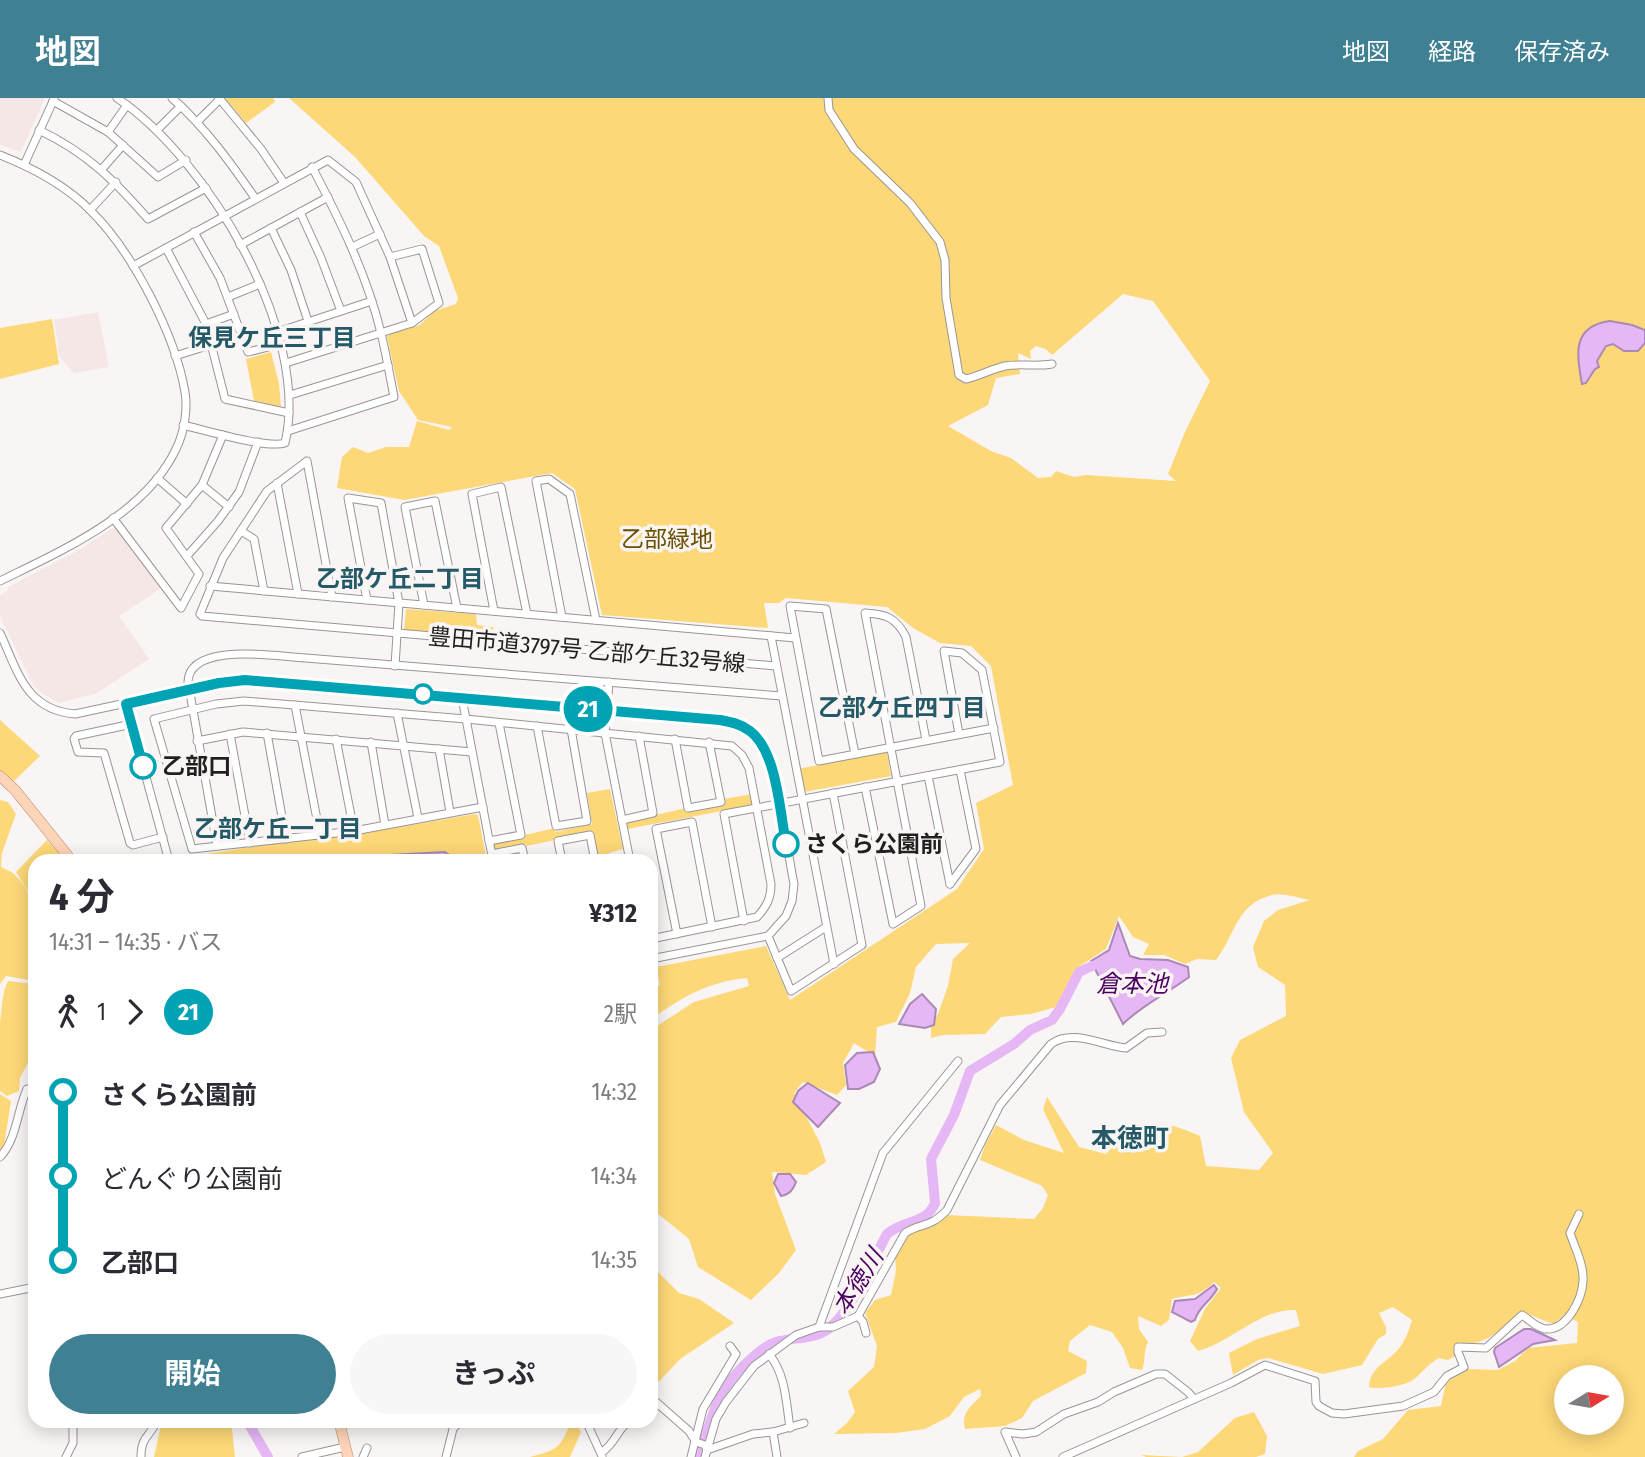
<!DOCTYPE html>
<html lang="ja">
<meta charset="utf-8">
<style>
:root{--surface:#fff;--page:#f7f7f7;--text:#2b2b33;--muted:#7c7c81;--accent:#3f8093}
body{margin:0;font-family:"Fira Sans Condensed","Noto Sans JP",sans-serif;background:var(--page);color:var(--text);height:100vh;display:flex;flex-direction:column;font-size:26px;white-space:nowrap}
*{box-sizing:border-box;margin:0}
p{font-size:23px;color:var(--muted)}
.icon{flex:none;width:38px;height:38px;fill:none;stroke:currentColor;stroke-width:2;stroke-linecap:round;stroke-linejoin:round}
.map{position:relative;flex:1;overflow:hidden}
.side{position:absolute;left:28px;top:756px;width:630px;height:574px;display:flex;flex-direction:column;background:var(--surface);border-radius:21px;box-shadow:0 4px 18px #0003}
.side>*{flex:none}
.badge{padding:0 14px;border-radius:23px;font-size:24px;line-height:46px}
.needle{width:46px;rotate:79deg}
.tools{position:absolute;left:1554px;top:1267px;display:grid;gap:14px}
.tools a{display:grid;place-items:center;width:70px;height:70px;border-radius:50%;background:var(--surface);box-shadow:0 4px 18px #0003;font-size:35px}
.map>.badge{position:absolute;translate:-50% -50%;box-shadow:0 0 0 4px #fff}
.legs{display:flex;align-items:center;gap:10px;height:77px;padding:0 21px;font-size:23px}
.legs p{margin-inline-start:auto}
.summary{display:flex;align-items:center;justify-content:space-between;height:119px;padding:0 21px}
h1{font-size:38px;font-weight:700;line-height:52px}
.button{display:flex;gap:14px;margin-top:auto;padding:14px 21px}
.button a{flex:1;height:80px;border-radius:42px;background:var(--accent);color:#fff;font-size:28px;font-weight:700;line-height:80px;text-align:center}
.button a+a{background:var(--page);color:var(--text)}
ul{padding:0 21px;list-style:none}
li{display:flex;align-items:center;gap:24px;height:84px;font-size:26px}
li i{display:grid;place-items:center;width:10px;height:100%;margin:0 9px;background:currentColor}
li i::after{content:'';width:18px;height:18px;margin:-9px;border:5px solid;border-radius:50%;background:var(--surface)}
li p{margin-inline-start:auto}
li:first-child i{background:linear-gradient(#0000 50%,currentColor 0)}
li:last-child i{background:linear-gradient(currentColor 50%,#0000 0)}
header{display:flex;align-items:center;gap:42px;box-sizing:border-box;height:98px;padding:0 35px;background:var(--accent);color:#fff}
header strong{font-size:33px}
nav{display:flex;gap:38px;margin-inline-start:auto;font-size:24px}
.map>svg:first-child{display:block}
.built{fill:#f5e7e6}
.green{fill:#fdd878;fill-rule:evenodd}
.water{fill:#e5b7f5;stroke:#aa89b5;stroke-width:2}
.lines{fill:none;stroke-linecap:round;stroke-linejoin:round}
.river{stroke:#e5b7f5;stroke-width:10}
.minor-casing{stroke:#999595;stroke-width:9}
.major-casing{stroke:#af8263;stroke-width:11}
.minor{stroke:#fff;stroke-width:7}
.major{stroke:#fdd4b8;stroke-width:10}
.line-1-casing{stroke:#fff;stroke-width:16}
.line-1{stroke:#00a3b4;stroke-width:10}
.stop-1-dot{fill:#fff;stroke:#00a3b4;stroke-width:3.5}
.labels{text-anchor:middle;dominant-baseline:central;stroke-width:7;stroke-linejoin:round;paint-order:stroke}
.park-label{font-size:23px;fill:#695100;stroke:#f9f5f4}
.street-label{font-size:23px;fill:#211f1f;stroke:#f9f5f4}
.stop-label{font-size:23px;font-weight:bold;fill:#211f1f;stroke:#f9f5f4;text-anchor:start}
.neighbourhood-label{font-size:24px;font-weight:bold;fill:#245967;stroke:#f9f5f4}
.water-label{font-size:24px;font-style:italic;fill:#4e0062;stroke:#f9f5f4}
.quarter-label{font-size:26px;font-weight:bold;fill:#245967;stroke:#f9f5f4}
</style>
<header>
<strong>地図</strong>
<nav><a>地図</a><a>経路</a><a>保存済み</a></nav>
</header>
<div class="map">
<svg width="1645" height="1359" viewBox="0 0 1645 1359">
<rect width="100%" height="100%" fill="#f9f5f4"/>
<g class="built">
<polygon points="0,0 45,0 21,54 0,47"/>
<polygon points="98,214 109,269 74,275 59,258 54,222"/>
<polygon points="113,430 117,430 162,490 119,518 149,561 95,596 59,605 43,596 33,587 0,518 0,497 8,492 8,489 79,452"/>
</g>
<g class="green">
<polygon points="225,0 273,0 275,4 246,25"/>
<path d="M289,0H1645V1359H1354L1358,1353L1383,1341L1408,1312L1441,1308L1446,1284L1467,1271L1498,1272L1515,1263L1528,1250L1577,1245L1578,1224L1565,1217L1553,1226L1525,1215C1501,1227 1488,1250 1459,1245L1455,1251L1457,1257L1448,1262L1439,1260C1428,1266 1422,1275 1413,1282C1404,1288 1379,1292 1369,1289C1370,1268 1389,1264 1400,1249C1406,1241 1409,1232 1412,1222L1393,1209L1379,1215L1386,1229V1236L1378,1241L1362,1267L1323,1276L1268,1260L1258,1262L1233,1277L1229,1255L1257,1241L1300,1228L1296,1212C1261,1210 1232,1244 1198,1253L1190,1243L1205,1211L1221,1190L1214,1184C1196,1201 1193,1195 1172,1201L1169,1222L1161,1228L1138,1218L1139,1231L1148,1244C1143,1253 1146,1262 1142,1272L1130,1270L1123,1250L1112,1234L1090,1227L1070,1243L1068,1253L1087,1263L1086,1275L1033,1303L1022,1320L1005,1328L965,1331C961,1315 970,1309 981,1298L980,1291L964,1299L950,1318L925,1331L896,1335L834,1336L847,1325L855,1314L848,1293L874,1269L877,1248L865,1215L875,1202L891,1197L896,1173L895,1156L904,1141L914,1133L932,1129L946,1117L1034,1121L1043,1110L1048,1097L1042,1088L980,1062L985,1047L996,1027L1024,1042L1064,1055L1043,1011L1047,999L1079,1049L1106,1056L1129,1029C1161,1023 1170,1025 1200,1038L1206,1068L1259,1072L1273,1055L1244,1014L1231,960L1240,942L1286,918L1285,887L1258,869L1253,849L1264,823L1278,812L1310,802C1299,800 1282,794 1272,797C1236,806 1236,836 1216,862L1197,861L1185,866L1164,857H1143L1149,846L1133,839L1119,818L1106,851L1075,871L1056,909L1031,916L1001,919L985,936L943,937L931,940V927L938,916L948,888L953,861L970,845L936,846L916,869L910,895L896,924L877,929L875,958L854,945L843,965L846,987L837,997L803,984L794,995L820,1045L826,1064L806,1077L772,1074L775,1096L796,1152L779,1175L751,1202L698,1169L689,1141L651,1110V932L694,904L749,888L747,880C707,884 683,899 651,921V890L660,887L656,869L766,848L790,902L957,791L984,751L976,705L1013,687L991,568L971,548L940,545L913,530L887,509L786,500L779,505H764L768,530L602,517L575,391L552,375L404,402L337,390L342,359L353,349L368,355L386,349H409L417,323L449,332L452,329L418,322L399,293L387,239L390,236L420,227L434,213L456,206L458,200L439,148L424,138L355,59ZM1123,196L1153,203L1210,283L1185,334L1168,376L1176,383L1086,377L1074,379L1056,373L1051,379L1038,380L1011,360L991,353L948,328L988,307L996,280L1020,276L1018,255L1031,261L1030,253L1036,248L1046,251L1052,257ZM1566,1279H1612V1325H1566Z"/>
<polygon points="52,221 59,266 0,281 0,230"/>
<polygon points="271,254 279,286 281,309 254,303 246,261"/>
<polygon points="406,511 476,516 477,527 493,529 494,541 404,533"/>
<polygon points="0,622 40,658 14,683 0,674"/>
<polygon points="885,654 887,655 891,678 804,694 798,671"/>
<polygon points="610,691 623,751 609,755 610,763 599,763 592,734 527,748 526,746 494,752 493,746 495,744 555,730 555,734 592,726 587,695"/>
<polygon points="753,696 754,707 627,731 626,724 686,710 724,705 724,701"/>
<path d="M0,702L8,704L16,716L2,755L1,769C5,771 11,773 15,777C43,803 35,848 35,883L6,878L0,886Z"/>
<polygon points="475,716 478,717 487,763 227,763 209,759 188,763 186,759 284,744 352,737"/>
<polygon points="47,742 66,763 35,763 35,809 29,795 16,774"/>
<path d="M8,883L35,886V951L20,980L19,993L7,998L0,993V923C3,908 1,897 8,883Z"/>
<polygon points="0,996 11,1003 4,1048 0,1052"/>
<polygon points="651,1167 679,1195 699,1201 734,1225 680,1261 652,1291"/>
<polygon points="1254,1314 1267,1338 1265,1356 1256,1359 1146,1359 1141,1357 1182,1359 1198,1354 1235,1320"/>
<polygon points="162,1323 231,1323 235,1359 154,1359"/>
<path d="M568,1323H575L581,1334L570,1359H530C556,1352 560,1351 570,1326Z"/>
</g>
<g class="water">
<path d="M1610,223L1632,227L1645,232V245L1638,253H1624L1613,246L1606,248L1597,263L1599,269L1595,271L1586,285L1582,286C1576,256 1572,228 1610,223Z"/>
<polygon points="445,754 458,763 373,763 372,758"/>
<path d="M1118,825L1130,858L1140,861L1168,862L1188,869L1189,879C1168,895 1142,907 1123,926L1091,863L1109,852Z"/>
<polygon points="922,896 936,911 934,927 925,930 899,926 910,906"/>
<polygon points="873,954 880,971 874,984 859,991 848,991 845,967 857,955"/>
<polygon points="808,985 840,1005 818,1029 793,1004 798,993"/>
<path d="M778,1076H790L796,1084C793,1092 790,1096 781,1098L774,1085Z"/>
<path d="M1214,1187L1217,1191C1211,1203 1198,1209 1195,1222L1191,1224L1172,1214L1175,1203L1195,1201Z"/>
<polygon points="1524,1231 1531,1231 1555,1242 1533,1246 1499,1269 1494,1254 1495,1250"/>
</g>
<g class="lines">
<g class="river">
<polyline points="247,1323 268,1359"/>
<path d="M699,1359C713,1315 717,1289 754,1258C761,1252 767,1247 776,1244C792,1239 814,1242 828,1231C854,1210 871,1165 887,1136C903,1122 927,1126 935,1105L931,1061L954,1017L970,973L1014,946L1030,932L1052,922L1060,911L1079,874L1092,868"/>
</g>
<defs>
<g id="minor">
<path d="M117,0C207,60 311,234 285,345C267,351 205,332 183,327"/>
<path d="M172,0C205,29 230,64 255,100"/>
<polyline points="219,0 261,51 284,85"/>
<path d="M828,0L829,12L854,51L910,105L940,144L945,162L946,200L959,277L966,281C979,278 992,271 1005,268C1020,265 1035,269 1052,266"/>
<polyline points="53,3 108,34 158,79 186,62"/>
<polyline points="197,24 220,1"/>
<path d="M39,32C87,55 114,82 148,121L206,90"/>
<polyline points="157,32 181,8"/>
<polyline points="108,34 127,7"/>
<path d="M0,57C33,70 65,87 90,112C132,153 175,236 185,294C188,312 184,335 176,351C145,417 61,453 0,483"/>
<polyline points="24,67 54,1"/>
<polyline points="102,71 123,47"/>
<polyline points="90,112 116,84"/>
<polyline points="300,114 321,160 341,213"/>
<polyline points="271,130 291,172 308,223"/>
<polyline points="194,134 220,180 248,254 280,246"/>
<polyline points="240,147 328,99"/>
<polyline points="352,149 380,136"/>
<polyline points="166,150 206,226 225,301 289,315"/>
<polyline points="133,168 328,62 356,84 390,159 412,225"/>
<polyline points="228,199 260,186"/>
<polyline points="206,226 234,216"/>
<polyline points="277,234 372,203"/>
<polyline points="175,258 210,247"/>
<polyline points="286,265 412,225 439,205 422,151 390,159"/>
<polyline points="290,297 388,267"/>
<path d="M288,333L394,299C390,278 386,256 381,235C367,177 340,122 312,69"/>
<polyline points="157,380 187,406"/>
<polyline points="277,385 298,496"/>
<polyline points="202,387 229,409"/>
<polyline points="113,420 181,510 199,476 166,430 202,387 223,337"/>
<polyline points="241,433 254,441 264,493"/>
<polyline points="187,458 218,423 239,394 258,344"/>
<polyline points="210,488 795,540"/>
<polyline points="332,499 307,363 267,393 223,460 200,516 202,518 776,568"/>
<polyline points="367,502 348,400 381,405 399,505 395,568"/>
<polyline points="424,507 405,409 435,403 457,510"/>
<polyline points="494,513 472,396 501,389 527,516"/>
<polyline points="562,519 536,383 549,381 570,396 596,522"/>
<path d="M0,535C18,574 26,612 75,616L219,585L245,582L720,622C735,625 747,629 758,641C777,663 787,753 794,786L792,803L786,818L768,838L651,861"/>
<polyline points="771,538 834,866"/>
<polyline points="609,584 605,635 630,763"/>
<polyline points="462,600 493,763"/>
<polyline points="126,606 169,763"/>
<polyline points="295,607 320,737"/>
<polyline points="397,615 418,720"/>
<polyline points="132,626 76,638 74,641 78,654 104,655 130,745 133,747 163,739"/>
<polyline points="537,628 556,728 587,723 571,631"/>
<polyline points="267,635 286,741"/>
<polyline points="230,636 250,745"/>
<polyline points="336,641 354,733"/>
<polyline points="675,641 688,710 721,704 709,644"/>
<polyline points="197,643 243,634 472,654"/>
<polyline points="371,644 385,727"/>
<polyline points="439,651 450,714"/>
<path d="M855,656L826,511L790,508L819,663C877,652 936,641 994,630"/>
<polyline points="928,678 950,786"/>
<path d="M865,689L893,826L921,808L865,515C885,516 896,519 906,539L926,642"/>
<path d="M483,709L354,733L192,751L154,621L216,606L244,603L466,621L732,648L742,657L749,670L771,786C771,800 767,808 757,819L651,841"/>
<polyline points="622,722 653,715 639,638"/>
<polyline points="489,743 521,737 499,625"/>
<path d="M217,747L188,584C189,546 268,557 293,559L782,598"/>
<polyline points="492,756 522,750 525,763"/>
<polyline points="562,763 558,743 590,737 595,763"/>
<polyline points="950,786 976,751 960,672"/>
<polyline points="744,823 724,716 1000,664 982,572 962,555 944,553 959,636"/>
<polyline points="677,836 656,731 692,724 712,829"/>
<polyline points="768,838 791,893 862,847 833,695"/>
<polyline points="777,860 826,829"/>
<polyline points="651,872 653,881 651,883"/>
<path d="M0,1059C17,1041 17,1013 27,991L35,992"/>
<polyline points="0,1196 35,1189"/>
<polyline points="858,1218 863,1224 866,1235"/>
<polyline points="819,1229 883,1055 958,963"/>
<path d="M769,1256C786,1277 786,1304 790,1330"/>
<polyline points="651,1306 656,1304 689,1333 696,1344 705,1347 707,1352"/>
<polyline points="586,1323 602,1358"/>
<polyline points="773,1334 777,1359"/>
<polyline points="707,1352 753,1336 773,1334 804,1325"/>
<path d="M601,1355C616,1345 616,1333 629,1323"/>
<polyline points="66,1359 73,1345 73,1323"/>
<path d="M141,1359C141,1338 150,1339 157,1323"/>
<polyline points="302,1359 345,1349"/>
<polyline points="363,1359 367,1350"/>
<polyline points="446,1359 453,1331 460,1323"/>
<polyline points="691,1359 703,1311 736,1256 730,1248"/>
<path d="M705,1359L716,1321L726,1304L754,1268L796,1237L819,1229H833L858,1218L905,1135C922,1124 929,1131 947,1112L1000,1007L1051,946C1072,930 1103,948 1126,950L1147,935L1162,934"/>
<polyline points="1016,1359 1005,1334 1023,1336 1036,1334 1064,1316 1098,1304 1114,1294 1156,1276 1165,1276 1188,1294 1194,1301"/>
<path d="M1063,1359L1231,1285L1265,1267L1315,1283L1316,1304L1319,1308L1332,1315L1344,1316L1403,1308L1434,1294L1447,1278L1464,1269L1458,1254V1249L1486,1250L1522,1217C1530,1222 1535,1229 1545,1231C1567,1233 1582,1201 1583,1183C1584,1167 1575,1150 1570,1135L1579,1116"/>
</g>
<g id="major">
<polyline points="0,678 15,692 72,763"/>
<polyline points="339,1323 348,1359"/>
</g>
</defs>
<use href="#minor" class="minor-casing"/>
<use href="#major" class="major-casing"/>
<use href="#minor" class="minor"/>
<use href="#major" class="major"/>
</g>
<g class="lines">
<defs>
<path id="line-1" d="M143,668L126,606L219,585L245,582L720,622C731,624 741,626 750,633C777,653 780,715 786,746"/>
</defs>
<use href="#line-1" class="line-1-casing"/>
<use href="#line-1" class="line-1"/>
</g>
<g class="stop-1-dot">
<circle cx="423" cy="596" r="9"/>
<circle cx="143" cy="668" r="12"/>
<circle cx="786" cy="746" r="12"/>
</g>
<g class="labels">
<g class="park-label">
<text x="667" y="441">乙部緑地</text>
</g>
<g class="street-label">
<text transform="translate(587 552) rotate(5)">豊田市道3797号 乙部ケ丘32号線</text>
</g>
<g class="stop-label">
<text x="162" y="668">乙部口</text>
<text x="805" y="746">さくら公園前</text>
</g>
<g class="neighbourhood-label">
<text x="272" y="240">保見ケ丘三丁目</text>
<text x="400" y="481">乙部ケ丘二丁目</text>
<text x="902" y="610">乙部ケ丘四丁目</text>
<text x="278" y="731">乙部ケ丘一丁目</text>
</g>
<g class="water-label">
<text x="1132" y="886">倉本池</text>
<text transform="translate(858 1184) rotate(-58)">本徳川</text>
</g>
<g class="quarter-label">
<text x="1130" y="1040">本徳町</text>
</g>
</g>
</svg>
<div class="tools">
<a><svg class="needle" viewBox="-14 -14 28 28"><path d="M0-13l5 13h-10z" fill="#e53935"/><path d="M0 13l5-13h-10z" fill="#7c7c81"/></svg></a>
</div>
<b class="badge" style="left:588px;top:611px;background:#00a3b4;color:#fff">21</b>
<section class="side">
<div class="summary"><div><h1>4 分</h1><p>14:31 – 14:35 · バス</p></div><b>¥312</b></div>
<div class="legs"><svg class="icon" aria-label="walk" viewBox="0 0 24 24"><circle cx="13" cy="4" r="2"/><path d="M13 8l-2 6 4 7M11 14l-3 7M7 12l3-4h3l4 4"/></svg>1<svg class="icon" aria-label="forward" viewBox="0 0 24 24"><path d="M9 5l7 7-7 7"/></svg><b class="badge" style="background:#00a3b4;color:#fff">21</b><p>2駅</p></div>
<ul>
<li><i style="color:#00a3b4"></i><b>さくら公園前</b><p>14:32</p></li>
<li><i style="color:#00a3b4"></i><span>どんぐり公園前</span><p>14:34</p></li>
<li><i style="color:#00a3b4"></i><b>乙部口</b><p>14:35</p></li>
</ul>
<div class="button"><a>開始</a><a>きっぷ</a></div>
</section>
</div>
